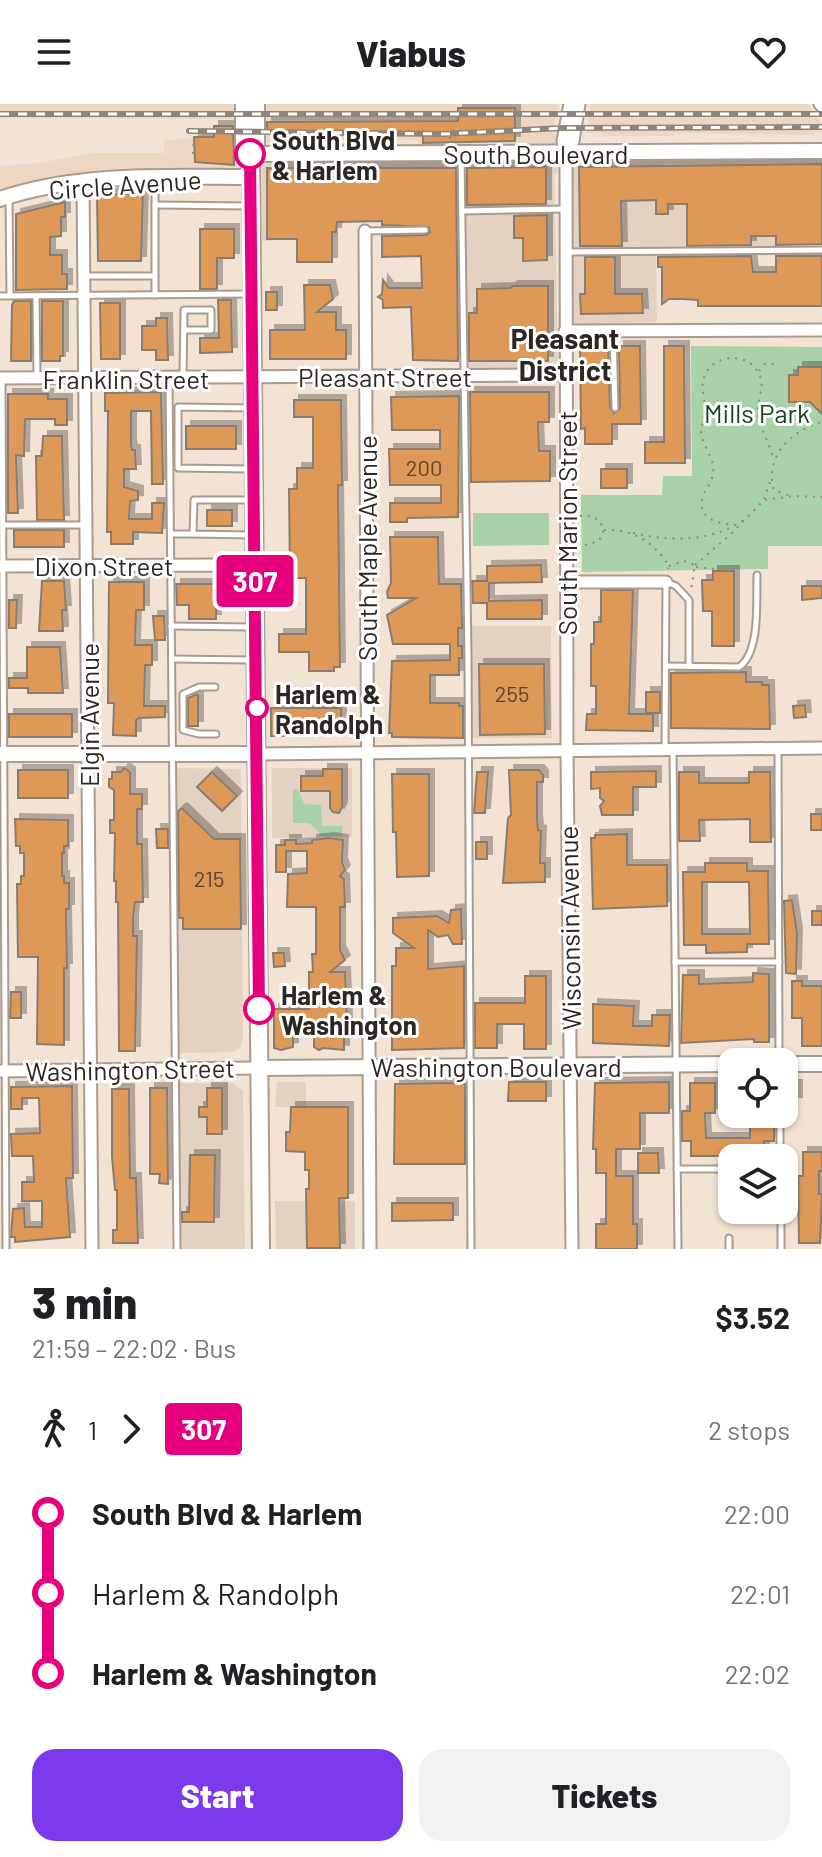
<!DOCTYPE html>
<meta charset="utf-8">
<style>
:root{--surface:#fff;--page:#f2f2f2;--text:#202124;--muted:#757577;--accent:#7c3aed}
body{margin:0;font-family:Barlow,sans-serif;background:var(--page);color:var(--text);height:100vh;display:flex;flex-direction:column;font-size:30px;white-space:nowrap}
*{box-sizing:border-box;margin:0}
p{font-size:26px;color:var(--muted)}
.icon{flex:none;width:44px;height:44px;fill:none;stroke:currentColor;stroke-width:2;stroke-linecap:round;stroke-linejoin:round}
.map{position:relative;height:1145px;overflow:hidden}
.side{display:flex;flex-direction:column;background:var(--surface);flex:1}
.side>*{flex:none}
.badge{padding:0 16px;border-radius:6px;font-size:28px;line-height:52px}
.buttons{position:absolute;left:718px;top:944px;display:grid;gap:16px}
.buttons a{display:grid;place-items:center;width:80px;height:80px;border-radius:16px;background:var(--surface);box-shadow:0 2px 6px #0004;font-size:40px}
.map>.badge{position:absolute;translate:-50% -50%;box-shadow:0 0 0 4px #fff}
.legs{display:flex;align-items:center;gap:12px;height:88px;padding:0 32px;font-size:26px}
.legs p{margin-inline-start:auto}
.overview{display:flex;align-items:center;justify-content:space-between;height:136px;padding:0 32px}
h1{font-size:44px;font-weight:800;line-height:60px}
.primary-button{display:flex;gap:16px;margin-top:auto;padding:16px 32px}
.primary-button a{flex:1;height:92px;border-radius:24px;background:var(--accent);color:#fff;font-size:32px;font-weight:800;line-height:92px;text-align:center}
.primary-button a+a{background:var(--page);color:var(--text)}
ul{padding:0 32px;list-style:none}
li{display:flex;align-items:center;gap:28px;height:80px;font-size:30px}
li i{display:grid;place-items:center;width:12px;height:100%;margin:0 10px;background:currentColor}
li i::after{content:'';width:20px;height:20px;margin:-10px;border:6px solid;border-radius:50%;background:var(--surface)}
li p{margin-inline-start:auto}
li:first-child i{background:linear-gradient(#0000 50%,currentColor 0)}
li:last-child i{background:linear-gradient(currentColor 50%,#0000 0)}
header{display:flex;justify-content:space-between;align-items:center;height:104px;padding:0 32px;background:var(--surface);font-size:36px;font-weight:800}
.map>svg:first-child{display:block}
.commercial{fill:#e3d2c1}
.built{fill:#edd7c3}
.green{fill:#a9d2aa}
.building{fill:#de9958;stroke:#8b7c6f;stroke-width:2;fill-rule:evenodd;filter:url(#shadow)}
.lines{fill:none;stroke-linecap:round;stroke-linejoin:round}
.service-casing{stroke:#ab9b8e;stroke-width:9}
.minor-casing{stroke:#ab9b8e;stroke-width:15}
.tertiary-casing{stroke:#ab9b8e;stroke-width:18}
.primary-casing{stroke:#ab9b8e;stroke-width:20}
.path{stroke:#93887e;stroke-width:2;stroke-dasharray:2 6;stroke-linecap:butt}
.service{stroke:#fff;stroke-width:5}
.minor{stroke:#fff;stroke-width:11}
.tertiary{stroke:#fff;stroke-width:14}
.primary{stroke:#fff;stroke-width:16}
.rail-casing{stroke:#90857b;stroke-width:6}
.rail{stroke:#fff;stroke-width:3;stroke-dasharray:9;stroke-linecap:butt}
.line-1-casing{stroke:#fff;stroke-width:18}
.line-1{stroke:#e6007e;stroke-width:12}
.stop-1-dot{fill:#fff;stroke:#e6007e;stroke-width:4}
.labels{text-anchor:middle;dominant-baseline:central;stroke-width:6;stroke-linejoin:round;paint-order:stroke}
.number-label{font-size:22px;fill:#594430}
.stop-label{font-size:26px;font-weight:bold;fill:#2d2722;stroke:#fff;text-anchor:start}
.street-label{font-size:26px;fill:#2d2722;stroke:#fff}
.park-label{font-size:26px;fill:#14451a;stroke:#fff}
.neighbourhood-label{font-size:28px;font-weight:bold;fill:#2d2722;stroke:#fff}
</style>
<header><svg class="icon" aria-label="menu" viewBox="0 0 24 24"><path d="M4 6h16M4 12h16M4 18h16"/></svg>Viabus<svg class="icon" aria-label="heart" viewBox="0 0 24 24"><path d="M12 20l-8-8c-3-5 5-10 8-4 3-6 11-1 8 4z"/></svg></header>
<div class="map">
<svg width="822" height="1145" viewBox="0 0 822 1145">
<defs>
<filter id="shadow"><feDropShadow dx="5" dy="-5" stdDeviation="0" flood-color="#0004"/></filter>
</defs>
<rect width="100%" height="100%" fill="#f3e3d4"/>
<g class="commercial">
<polygon points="579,52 596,52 601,57 822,55 822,88 777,89 775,146 656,147 657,218 579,221 571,217 570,205 573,200 572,83 569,78 568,60"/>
<polygon points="547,53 556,60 558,67 554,71 558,257 551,264 464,265 462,133 381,131 381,117 298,118 300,135 262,137 262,64 267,59 384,55 388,58 438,58 441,55"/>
<polygon points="470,522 551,522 552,634 471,634"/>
<polygon points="176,664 241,665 243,936 240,944 232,948 178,949"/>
<polygon points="272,664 352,664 352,733 272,734"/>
<polygon points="277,978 306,978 306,1003 275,1003"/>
<polygon points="178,979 233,979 243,987 245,1145 180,1145"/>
<polygon points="275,1097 355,1097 355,1145 276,1145"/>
</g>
<g class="built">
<polygon points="0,0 234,0 234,15 0,14"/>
<polygon points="267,0 558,0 553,27 560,28 557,37 550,42 532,42 527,39 473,39 459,44 423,43 415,36 339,35 345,42 271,42 261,32 267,31"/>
<polygon points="591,0 808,0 822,19 822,28 814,28 814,31 675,29 674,32 603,32 601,29 587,29"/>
<polygon points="239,31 239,60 236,63 108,67 64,72 0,87 0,62 39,59 91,49 164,49 164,36"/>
</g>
<g class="green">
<polygon points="292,35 338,35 345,42 292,41"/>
<polygon points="691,242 822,243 822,442 768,442 768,465 582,468 581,391 662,391 663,372 692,372"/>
<polygon points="473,409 549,409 549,441 473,442"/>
<polygon points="298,685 304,700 321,701 322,722 342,722 342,732 319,732 319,728 309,719 293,719 293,686"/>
</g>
<g class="building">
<polygon points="458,4 515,4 515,37 423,39 423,29 267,29 267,18 458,17"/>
<polygon points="214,22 233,22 234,61 195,58 194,33 214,33"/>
<polygon points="822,60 822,140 776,141 776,132 751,132 751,141 687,142 687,100 668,100 668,110 656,110 656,96 621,97 622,142 580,142 579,63"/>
<polygon points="546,63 546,100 467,101 467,64"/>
<polygon points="267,64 456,64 458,257 413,256 411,203 383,204 383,196 378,193 382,190 383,176 389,184 422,184 421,152 382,153 382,132 426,131 430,128 429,123 382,121 382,117 337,118 336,128 332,128 332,158 297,158 297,135 267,135"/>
<polygon points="97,90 143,90 141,157 98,157"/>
<polygon points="65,98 65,113 61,113 61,132 50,133 50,151 62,151 62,170 67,170 67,185 16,186 16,110"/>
<polygon points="547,111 547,156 523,157 523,134 514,134 514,112"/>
<polygon points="200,125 234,125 234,154 217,154 217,185 200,185"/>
<polygon points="751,152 753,168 776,168 776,152 822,152 822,202 698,202 698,196 683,195 669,195 662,200 662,163 658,163 658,153"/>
<polygon points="585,153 615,153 615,190 642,190 643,209 581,210 580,190 585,190"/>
<polygon points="304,181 330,181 333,195 317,208 336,208 336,226 346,226 346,255 270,255 270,226 305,226"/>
<polygon points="513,182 548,182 548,257 469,257 469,209 477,209 477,185 510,184"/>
<rect x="266" y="188" width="11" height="18"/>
<polygon points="218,196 231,196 232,248 200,249 200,234 219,234"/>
<polygon points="14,197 31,197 31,257 11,257 12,201"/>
<polygon points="42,197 63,197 63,252 60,252 60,257 42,257"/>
<polygon points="100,199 120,199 120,255 101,255"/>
<polygon points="156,214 167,214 168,256 156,256 156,246 142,246 142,222 156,222"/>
<polygon points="580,241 608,241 610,304 614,309 620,304 619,242 640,242 641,320 612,320 612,340 585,340 585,324 581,325"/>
<polygon points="664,242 684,242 685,359 645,359 645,338 664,338"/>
<polygon points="798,263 822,263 822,310 810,298 789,298 789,271 798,271"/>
<polygon points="161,288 163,380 152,380 151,307 131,307 131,340 132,346 135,346 136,365 124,365 124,383 138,387 138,396 130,397 129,415 152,415 152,399 164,399 162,429 133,428 133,440 111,440 111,428 107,428 108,307 105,307 105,289"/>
<polygon points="470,288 549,288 549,318 538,318 539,347 550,347 550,377 471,378"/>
<polygon points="8,290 48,290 48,295 67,295 67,321 55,321 55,315 25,315 24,352 16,351 18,409 8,409"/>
<polygon points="459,292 458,413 407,414 407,418 390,418 390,399 441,399 441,381 390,381 389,345 440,345 440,326 392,326 391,293"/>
<polygon points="294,296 341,296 342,381 338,381 340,563 334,563 334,567 309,567 309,548 279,548 279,530 306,530 306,474 290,474 289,385 297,385 297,364 313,364 313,313 294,313"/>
<rect x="186" y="322" width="50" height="23"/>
<polygon points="43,332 62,332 64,416 37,416 36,352 42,352"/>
<rect x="601" y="365" width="26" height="19"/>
<rect x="207" y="406" width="25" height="16"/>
<rect x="14" y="426" width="50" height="17"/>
<polygon points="390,433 438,433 439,480 461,480 462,524 458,524 458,542 462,542 462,554 459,554 459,571 430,571 430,599 459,599 459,602 463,602 463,634 392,633 392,629 389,629 392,557 450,556 450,540 393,540 387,511 416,494 388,494 387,488 391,479"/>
<polygon points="541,461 542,478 489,479 489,497 542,496 542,515 487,515 487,499 473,499 472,477 487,477 487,462"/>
<polygon points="713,467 734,467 734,542 712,542 712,507 703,507 702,476 713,476"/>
<polygon points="42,477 64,477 66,506 62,506 63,527 39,527"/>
<polygon points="109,478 144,478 144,506 136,506 135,541 152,541 152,561 145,561 144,602 165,602 165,613 139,614 136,616 136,632 113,631 114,599 108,599"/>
<polygon points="176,480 236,480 237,502 216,502 216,515 189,515 189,501 177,501"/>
<polygon points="802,482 822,482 822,494 802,496"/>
<polygon points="601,486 633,486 629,610 653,610 653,627 586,626 587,610 596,610 596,582 591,582 591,540 594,540 594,518 601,518"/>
<polygon points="9,496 17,496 16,524 9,524"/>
<polygon points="153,512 164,512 165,536 155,536"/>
<polygon points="27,543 60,543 63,589 28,589 28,584 9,584 9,574 27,574"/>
<polygon points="479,560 544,560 545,630 480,631"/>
<polygon points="746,568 746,578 762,578 762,581 769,581 770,625 671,624 671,569"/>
<rect x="646" y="588" width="14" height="21"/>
<polygon points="195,591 198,591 198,622 188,622 188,594"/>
<polygon points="805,601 806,613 794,614 793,602"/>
<polygon points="271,604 341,604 341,628 285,628 285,632 271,632"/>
<rect x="9" y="610" width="63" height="23"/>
<polygon points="124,664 130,668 130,690 142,690 142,705 137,705 137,740 142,740 143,798 135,798 133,814 133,832 137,832 135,947 119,947 118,798 116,798 116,777 114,777 115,729 110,729 110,716 114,716 114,686 109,683 109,675 112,675 112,668 121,668"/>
<polygon points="323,665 342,665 342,703 339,709 333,708 330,704 330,687 301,687 301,672 323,672"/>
<rect x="18" y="666" width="50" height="28"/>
<polygon points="509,666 539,666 543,671 543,678 537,678 537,714 538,726 541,727 540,759 545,759 545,778 503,779 508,714 511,711"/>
<polygon points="656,667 656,683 633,683 633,711 602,711 600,702 604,697 600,694 600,684 591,685 591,668"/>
<polygon points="212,668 237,692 222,707 197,683"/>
<polygon points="477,668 488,668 485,709 474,709"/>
<polygon points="679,668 699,668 699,679 749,679 749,668 770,668 771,738 750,738 750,715 699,716 700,737 679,737"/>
<polygon points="392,670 429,670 429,772 397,773 396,728 393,728"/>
<polygon points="182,704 214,735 240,735 241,825 183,825 183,814 179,814 178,707"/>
<rect x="811" y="710" width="11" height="16"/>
<polygon points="15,715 68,716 68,742 64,742 64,749 62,749 62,772 64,772 64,779 69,779 69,805 66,805 67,864 64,864 64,941 37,940 38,853 18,853 17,780 21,780 21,772 24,772 24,749 20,749 20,742 16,742"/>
<polygon points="156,725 168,725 168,744 157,744"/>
<polygon points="627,730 627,761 667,761 667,802 593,805 591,734 595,734 595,731"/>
<polygon points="329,734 343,736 342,758 345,766 340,772 344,775 345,803 340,803 340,846 345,856 330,868 345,868 347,918 344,918 344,946 323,944 319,946 314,943 314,929 311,927 293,928 293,943 281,946 274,944 274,905 309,905 309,868 313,868 312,850 316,850 316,803 287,803 288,770 307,769 307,747 286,747 286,768 276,768 276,741 285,741 285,736 296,736 296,740 312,739 312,736"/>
<rect x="476" y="738" width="11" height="17"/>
<path d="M705,759H747V767H768L769,840H747V848L706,849V841H684L683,768H705ZM702,778H749L750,830H702Z"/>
<polygon points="792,796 797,829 796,870 786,869 784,797"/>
<polygon points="461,805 462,840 453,840 448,831 438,833 428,826 428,865 464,862 464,944 392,946 392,862 396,862 396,844 414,844 393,829 393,814 437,812 449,819 451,806"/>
<rect x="812" y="807" width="10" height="14"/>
<polygon points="273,849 284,849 285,862 274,863"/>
<polygon points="753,869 769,870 769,938 754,938 754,935 681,939 683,871 699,871 699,880 753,878"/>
<polygon points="525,872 546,872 546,945 524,945 524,920 497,920 497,944 475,944 475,899 525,899"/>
<polygon points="792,877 802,877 802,882 822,882 822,942 802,942 802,914 792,914"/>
<polygon points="11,888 21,888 21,914 10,914"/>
<polygon points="593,900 634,902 633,922 652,922 652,911 670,911 669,942 593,939"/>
<polygon points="509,978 546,978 546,997 508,997"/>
<polygon points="669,978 669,1009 640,1009 640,1045 616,1045 616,1072 633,1072 633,1120 637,1120 637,1145 596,1145 596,1120 606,1120 606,1069 596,1069 596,1045 593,1045 595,979"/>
<polygon points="449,979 465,980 465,1060 394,1060 395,980"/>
<polygon points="690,979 715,979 715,1009 705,1009 706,1034 750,1034 750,1010 774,1010 774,1037 764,1037 764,1052 691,1052 691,1037 682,1037 682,1007 690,1007"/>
<rect x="784" y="981" width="13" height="17"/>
<polygon points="72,982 73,1074 66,1074 70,1133 15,1138 15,1133 11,1133 13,1105 24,1104 25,1123 42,1123 42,1097 22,1097 22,1078 34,1078 33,1052 12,1052 11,1030 40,1029 39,994 22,994 22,1005 11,1005 11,983"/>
<polygon points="150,984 167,984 168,1080 159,1079 160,1070 150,1070"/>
<polygon points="207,984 222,984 222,1030 207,1030 207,1013 199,1013 199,1003 207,1003"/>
<polygon points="112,985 129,985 130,1074 136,1074 138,1139 113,1139 113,1126 117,1126 117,1086 115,1086 112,1053"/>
<polygon points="291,1003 348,1003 348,1094 339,1094 340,1144 307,1144 306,1085 309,1085 309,1066 305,1066 305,1048 286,1047 286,1028 290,1028"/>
<polygon points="803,1048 822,1048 822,1067 819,1067 819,1090 822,1090 820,1139 799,1139 798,1072 803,1072"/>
<polygon points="638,1049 658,1049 659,1069 638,1069"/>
<polygon points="190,1051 215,1051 214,1118 182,1118 182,1108 189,1108"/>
<polygon points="392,1099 453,1099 453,1116 392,1117"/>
</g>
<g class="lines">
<defs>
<g id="service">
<polyline points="461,50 468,553 471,1145"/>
<polyline points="9,93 10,191"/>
<polyline points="155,101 250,102"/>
<polyline points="462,107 565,105"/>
<polyline points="366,127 425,126"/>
<polyline points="566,148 822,146"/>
<polyline points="85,172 155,172 155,75"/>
<polyline points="155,172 155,191"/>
<polyline points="0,192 251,190"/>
<polyline points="36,192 37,273"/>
<polyline points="613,228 615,304"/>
<polyline points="183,273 184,206 211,206 211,226 184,226"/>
<polyline points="2,274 6,1145"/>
<polyline points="169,275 177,1145"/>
<polyline points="249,365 178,364 178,303 252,304"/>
<polyline points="249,396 194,396 193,430 253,431"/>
<polyline points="3,421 86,421"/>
<polyline points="171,430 193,430"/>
<polyline points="171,522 251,523"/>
<polyline points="172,555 251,556"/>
<path d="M666,562L739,563C761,548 756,495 757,471"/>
<polyline points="215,583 199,583 183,590 183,626 199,630 216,630"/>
<polyline points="665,645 666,478 676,482 689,496 689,562"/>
<polyline points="778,645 779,958"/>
<polyline points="673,646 678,1145"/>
<polyline points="675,858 779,858"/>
<polyline points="780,1010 780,1054"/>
<polyline points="677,1065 732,1065"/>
<polyline points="781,1106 781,1145"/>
<polyline points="729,1145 729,1134"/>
</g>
<g id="minor">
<polyline points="570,0 563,37 566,49 567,646 572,1145"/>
<polyline points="820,0 822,2"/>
<polyline points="566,49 573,37 579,0"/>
<polyline points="83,78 92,1145"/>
<polyline points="365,127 370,1145"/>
<polyline points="565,227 822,226"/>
<polyline points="0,274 566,271"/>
<polyline points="0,462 219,461 255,471"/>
<polyline points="567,478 666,478"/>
<polyline points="257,650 822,644"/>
<polyline points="0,967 259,964"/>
</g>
<g id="tertiary">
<polyline points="250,50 822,47"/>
<path d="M0,95C79,68 168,73 251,73"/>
<polyline points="0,650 257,650"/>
<polyline points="784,960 822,960"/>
<polyline points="259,964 732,960"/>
</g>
<g id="primary">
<polyline points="244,0 244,39 250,50"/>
<polyline points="256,0 256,39 250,50 251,62 261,1145"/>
</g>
</defs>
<use href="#service" class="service-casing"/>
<use href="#minor" class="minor-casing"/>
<use href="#tertiary" class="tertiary-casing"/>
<use href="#primary" class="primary-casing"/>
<g class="path">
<polyline points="194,32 193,49 195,43"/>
<polyline points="450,35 450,32"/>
<polyline points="759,267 765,260 777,260"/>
<path d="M788,391L774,386C764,352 792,326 822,318"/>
<polyline points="764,395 771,375"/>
<polyline points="580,412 587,411 599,416 604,426 599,437 580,443"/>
<path d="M736,421C722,420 698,417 702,396C704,384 715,378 713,363C712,351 702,340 701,328C701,320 705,312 705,304C705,293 700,284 704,273C711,252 745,246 758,268C767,282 756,295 758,310C761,326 770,341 774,356"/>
<path d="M604,426C633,425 653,437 669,462L668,465"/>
<path d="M633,429C672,438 710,438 744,416"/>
<polyline points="695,461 731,430 764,396 793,392 822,393"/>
<polyline points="669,462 684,457 695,461 691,486"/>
<polyline points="696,463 723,466"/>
<polyline points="724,464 738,465"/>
</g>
<use href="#service" class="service"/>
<use href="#minor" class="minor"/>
<use href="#tertiary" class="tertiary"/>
<use href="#primary" class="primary"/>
<defs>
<g id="rail">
<polyline points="0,10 822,10"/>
<polyline points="189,27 443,30 563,24 822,23"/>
</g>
</defs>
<use href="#rail" class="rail-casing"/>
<use href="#rail" class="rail"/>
</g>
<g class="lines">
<defs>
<polyline id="line-1" points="250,50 259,905"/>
</defs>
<use href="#line-1" class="line-1-casing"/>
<use href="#line-1" class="line-1"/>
</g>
<g class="stop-1-dot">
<circle cx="250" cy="50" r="14"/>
<circle cx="257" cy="604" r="10"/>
<circle cx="259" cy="905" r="14"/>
</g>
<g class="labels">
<g class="number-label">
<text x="424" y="363">200</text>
<text x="512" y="589">255</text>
<text x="209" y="774">215</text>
</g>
<g class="stop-label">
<text x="272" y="35">South Blvd<tspan x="272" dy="30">&amp; Harlem</tspan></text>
<text x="275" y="589">Harlem &amp;<tspan x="275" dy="30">Randolph</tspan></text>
<text x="281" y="890">Harlem &amp;<tspan x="281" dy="30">Washington</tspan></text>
</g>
<g class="street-label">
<text x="536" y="49">South Boulevard</text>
<text transform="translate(125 80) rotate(-4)">Circle Avenue</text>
<text x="385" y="272">Pleasant Street</text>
<text x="126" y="274">Franklin Street</text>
<text transform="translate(566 419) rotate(-90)">South Marion Street</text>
<text transform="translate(366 444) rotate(-90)">South Maple Avenue</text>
<text x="104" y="461">Dixon Street</text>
<text transform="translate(88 611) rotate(-90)">Elgin Avenue</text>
<text transform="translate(569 824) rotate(-91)">Wisconsin Avenue</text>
<text x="496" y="962">Washington Boulevard</text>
<text transform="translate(130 965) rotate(-1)">Washington Street</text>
</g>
<g class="park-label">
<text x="757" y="308">Mills Park</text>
</g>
<g class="neighbourhood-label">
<text x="565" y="234">Pleasant<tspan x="565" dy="32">District</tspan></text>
</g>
</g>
</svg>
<div class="buttons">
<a><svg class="icon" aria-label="locate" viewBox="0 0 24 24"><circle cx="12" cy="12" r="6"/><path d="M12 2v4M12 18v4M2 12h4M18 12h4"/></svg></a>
<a><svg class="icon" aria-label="layers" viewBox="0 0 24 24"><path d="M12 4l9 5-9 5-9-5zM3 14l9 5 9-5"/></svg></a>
</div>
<b class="badge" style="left:255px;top:477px;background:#e6007e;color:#fff">307</b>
</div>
<section class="side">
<div class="overview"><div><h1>3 min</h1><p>21:59 – 22:02 · Bus</p></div><b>$3.52</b></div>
<div class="legs"><svg class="icon" aria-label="walk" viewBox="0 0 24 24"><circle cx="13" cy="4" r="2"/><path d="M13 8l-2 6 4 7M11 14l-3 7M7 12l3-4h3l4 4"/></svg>1<svg class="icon" aria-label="forward" viewBox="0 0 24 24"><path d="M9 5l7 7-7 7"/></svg><b class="badge" style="background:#e6007e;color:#fff">307</b><p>2 stops</p></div>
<ul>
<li><i style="color:#e6007e"></i><b>South Blvd &amp; Harlem</b><p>22:00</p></li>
<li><i style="color:#e6007e"></i><span>Harlem &amp; Randolph</span><p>22:01</p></li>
<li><i style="color:#e6007e"></i><b>Harlem &amp; Washington</b><p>22:02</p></li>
</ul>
<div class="primary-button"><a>Start</a><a>Tickets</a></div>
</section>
